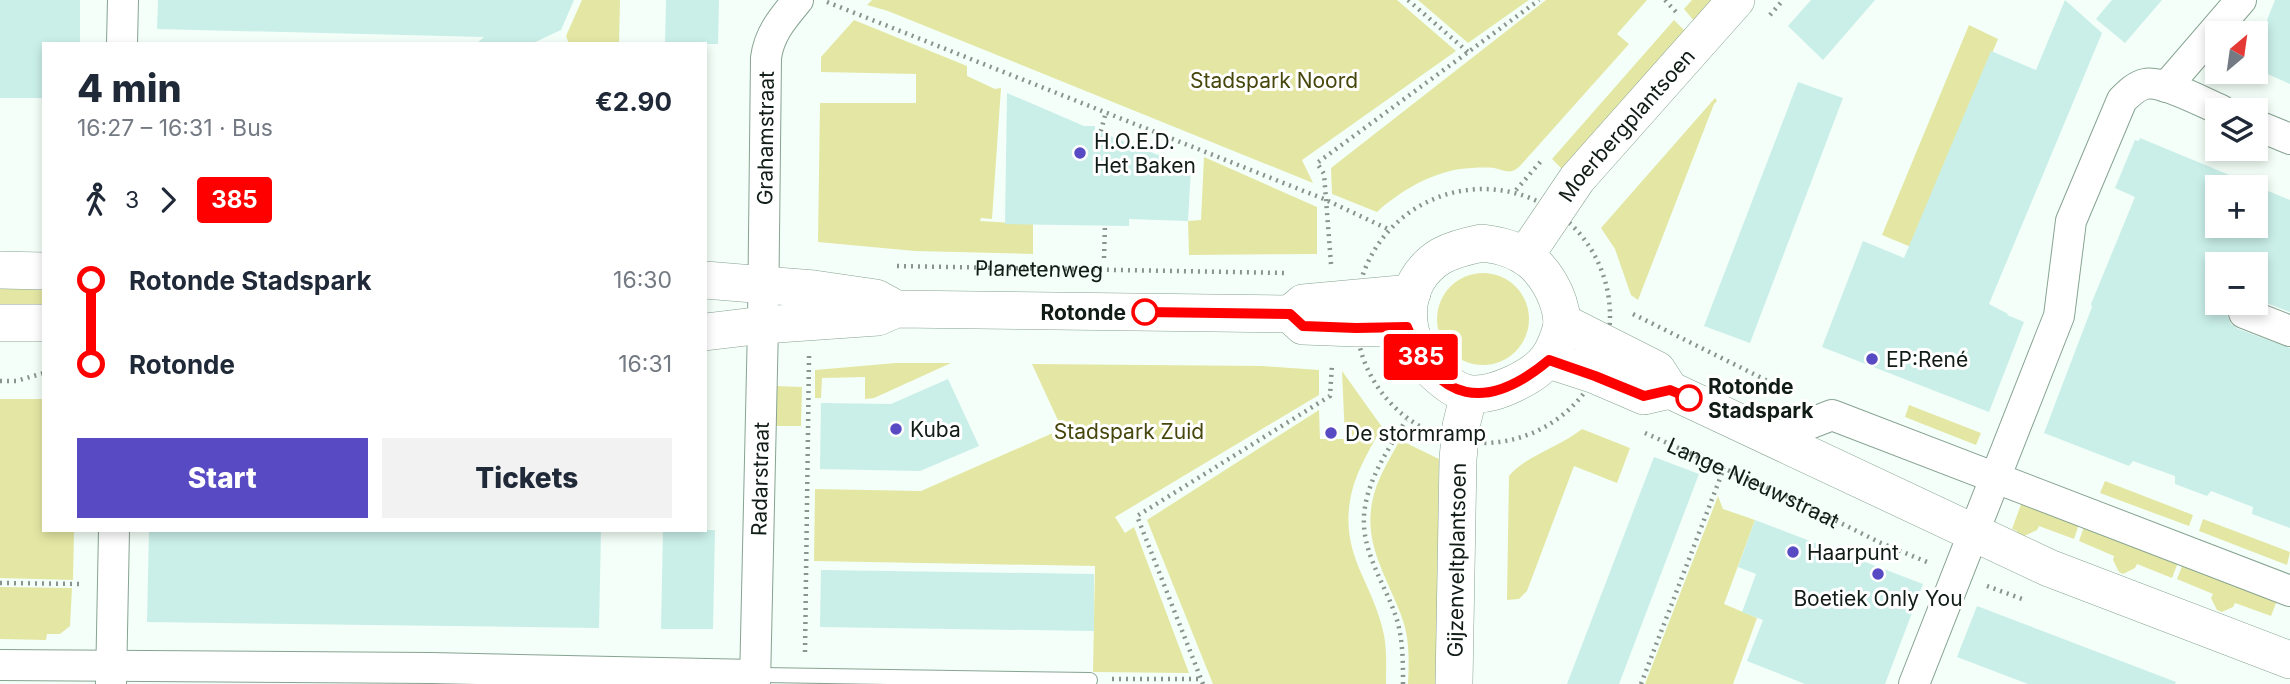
<!DOCTYPE html>
<meta charset="utf-8">
<style>
:root{--surface:#fff;--page:#f2f2f3;--text:#1f2937;--muted:#747a83;--accent:#584ac2}
body{margin:0;font-family:Inter,sans-serif;background:var(--page);color:var(--text);height:100vh;display:flex;flex-direction:column;font-size:26px;white-space:nowrap}
*{box-sizing:border-box;margin:0}
p{font-size:23px;color:var(--muted)}
.icon{flex:none;width:38px;height:38px;fill:none;stroke:currentColor;stroke-width:2;stroke-linecap:round;stroke-linejoin:round}
.map{position:relative;flex:1;overflow:hidden}
.drawer{position:absolute;left:42px;top:42px;width:665px;height:490px;display:flex;flex-direction:column;background:var(--surface);border-radius:0px;box-shadow:0 4px 10px #0003}
.drawer>*{flex:none}
.badge{padding:0 14px;border-radius:5px;font-size:24px;line-height:46px}
.needle{width:46px;rotate:29deg}
.tools{position:absolute;left:2205px;top:21px;display:grid;gap:14px}
.tools a{display:grid;place-items:center;width:63px;height:63px;border-radius:0px;background:var(--surface);box-shadow:0 4px 10px #0003;font-size:35px}
.map>.badge{position:absolute;translate:-50% -50%;box-shadow:0 0 0 4px #fff}
.legs{display:flex;align-items:center;gap:10px;height:77px;padding:0 35px;font-size:23px}
.legs p{margin-inline-start:auto}
.overview{display:flex;align-items:center;justify-content:space-between;height:119px;padding:0 35px}
h1{font-size:38px;font-weight:800;line-height:52px}
.button{display:flex;gap:14px;margin-top:auto;padding:14px 35px}
.button a{flex:1;height:80px;border-radius:0px;background:var(--accent);color:#fff;font-size:28px;font-weight:800;line-height:80px;text-align:center}
.button a+a{background:var(--page);color:var(--text)}
ul{padding:0 35px;list-style:none}
li{display:flex;align-items:center;gap:24px;height:84px;font-size:26px}
li i{display:grid;place-items:center;width:10px;height:100%;margin:0 9px;background:currentColor}
li i::after{content:'';width:18px;height:18px;margin:-9px;border:5px solid;border-radius:50%;background:var(--surface)}
li p{margin-inline-start:auto}
li:first-child i{background:linear-gradient(#0000 50%,currentColor 0)}
li:last-child i{background:linear-gradient(currentColor 50%,#0000 0)}
.map>svg:first-child{display:block}
.green{fill:#e4e7a3}
.building{fill:#caefe9;fill-rule:evenodd}
.lines{fill:none;stroke-linecap:round;stroke-linejoin:round}
.service-casing{stroke:#87a392;stroke-width:16}
.minor-casing{stroke:#87a392;stroke-width:32}
.tertiary-casing{stroke:#87a392;stroke-width:38}
.path{stroke:#88948d;stroke-width:4.5;stroke-dasharray:2 5;stroke-linecap:butt}
.service{stroke:#fff;stroke-width:14}
.minor{stroke:#fff;stroke-width:30}
.tertiary{stroke:#fff;stroke-width:37}
.line-1-casing{stroke:#fff;stroke-width:16}
.line-1{stroke:#f00;stroke-width:10}
.poi-dot{fill:#584ac2;stroke:#fff;stroke-width:2.5}
.stop-1-dot{fill:#fff;stroke:#f00;stroke-width:3.5}
.labels{text-anchor:middle;dominant-baseline:central;stroke-width:6;stroke-linejoin:round;paint-order:stroke}
.park-label{font-size:21px;fill:#47470d;stroke:#fff}
.street-label{font-size:21px;fill:#111c16;stroke:#fff}
.poi-label{font-size:21px;fill:#111c16;stroke:#fff;text-anchor:start}
.stop-label{font-size:21px;font-weight:bold;fill:#111c16;stroke:#fff;text-anchor:end}
</style>
<div class="map">
<svg width="2290" height="684" viewBox="0 0 2290 684">
<rect width="100%" height="100%" fill="#f3fff8"/>
<g class="green">
<polygon points="582,0 620,0 619,44 569,44 566,36"/>
<polygon points="872,0 1397,0 1456,51 1302,160 1313,183 888,11 867,5"/>
<polygon points="1418,0 1529,0 1468,43"/>
<path d="M1546,0H1647L1617,34L1629,44L1519,167C1510,175 1504,170 1494,168C1484,167 1470,168 1460,169C1429,174 1400,191 1377,212L1332,194L1331,168Z"/>
<polygon points="1692,0 1713,0 1695,22 1684,9"/>
<polygon points="854,20 967,66 967,76 995,89 1001,88 992,219 981,218 980,221 1033,224 1033,254 915,251 818,242 820,103 916,103 916,74 821,72 821,57"/>
<polygon points="1674,20 1685,31 1563,170 1552,159"/>
<polygon points="1969,25 1998,39 1911,247 1882,235"/>
<polygon points="1715,98 1717,101 1714,104 1638,300 1631,295 1615,249 1601,228"/>
<polygon points="1204,157 1317,207 1317,254 1189,255 1188,221 1201,220"/>
<circle cx="1483" cy="319" r="46"/>
<polygon points="0,278 44,279 44,315 0,314"/>
<polygon points="896,363 951,363 874,398 865,399 865,377 822,378 821,398 815,398 815,370"/>
<polygon points="1032,364 1263,366 1319,370 1319,395 1115,517 1125,533 1134,527 1189,673 1093,672 1095,566 814,561 815,489 921,491 1062,429"/>
<path d="M1342,371L1382,427C1371,447 1358,468 1352,491C1337,554 1373,580 1384,635C1387,651 1386,668 1386,684H1213L1147,520L1319,410L1320,439H1345Z"/>
<polygon points="775,386 802,387 801,426 775,426"/>
<polygon points="0,399 44,399 44,530 74,530 73,580 0,578"/>
<polygon points="1909,405 1981,433 1976,445 1905,417"/>
<path d="M1582,429L1630,448L1617,483L1574,466L1527,591L1519,599L1507,600L1509,476C1525,456 1560,447 1582,429Z"/>
<path d="M1400,440L1439,459L1436,684H1408C1409,660 1410,638 1401,615C1387,577 1364,545 1372,503C1376,480 1389,460 1400,440Z"/>
<polygon points="2105,481 2193,515 2189,526 2100,493"/>
<polygon points="1718,496 1723,509 1755,520 1724,604 1757,618 1733,684 1645,684"/>
<polygon points="2023,499 2080,521 2074,539 2039,526 2037,530 2022,537 2016,534 2017,531 2012,529"/>
<polygon points="2203,519 2290,552 2287,565 2199,531"/>
<polygon points="2085,524 2179,560 2172,578 2137,564 2135,568 2123,574 2119,572 2113,560 2114,556 2079,541"/>
<polygon points="2184,561 2278,598 2271,616 2235,603 2233,607 2222,612 2217,610 2211,598 2213,594 2177,579"/>
<polygon points="0,587 72,588 70,626 60,634 47,634 46,640 0,639"/>
</g>
<g class="building">
<polygon points="0,0 80,0 80,44 44,44 44,98 0,98"/>
<polygon points="158,0 574,0 561,30 531,44 476,44 484,37 157,29"/>
<polygon points="666,0 719,0 718,44 665,44"/>
<polygon points="1811,0 1875,0 1823,60 1788,26"/>
<polygon points="2065,0 2102,33 1989,304 2008,314 2007,315 2024,322 1989,412 1822,347 1863,241 1904,258 1991,51 2036,70"/>
<polygon points="2112,0 2162,0 2125,43 2096,19"/>
<polygon points="2275,0 2290,0 2290,84 2256,69 2256,48"/>
<polygon points="1798,82 1843,98 1750,343 1704,326"/>
<polygon points="1007,93 1084,126 1095,126 1095,130 1191,168 1188,221 1129,219 1129,226 1005,224"/>
<path d="M2140,138L2290,200V312L2256,299V264H2217V303H2230L2227,315L2231,324L2238,329L2290,348V528L2252,514L2253,507L2211,491L2207,496L2175,484V476L2133,461L2129,466L2044,433L2092,307L2091,304L2135,197L2115,188L2135,140L2139,141ZM2217,187H2256V226H2217Z"/>
<polygon points="948,379 979,446 920,471 820,469 821,403 891,404"/>
<polygon points="1654,457 1699,474 1619,684 1567,684"/>
<polygon points="1755,520 1923,584 1885,684 1805,684 1747,661 1763,620 1742,612 1756,574 1738,567"/>
<polygon points="149,530 601,530 599,628 147,622"/>
<polygon points="663,530 715,530 713,629 661,629"/>
<polygon points="821,570 1094,574 1094,631 820,627"/>
<polygon points="1977,606 2176,682 2175,684 2028,684 1957,657"/>
</g>
<g class="lines">
<defs>
<polyline id="service" points="755,675 1090,680"/>
<g id="minor">
<polyline points="122,44 123,0"/>
<polyline points="2166,87 2241,0"/>
<polyline points="2256,125 2290,139"/>
<polyline points="2244,313 2290,331"/>
<polyline points="1773,438 1832,415 2290,591"/>
<polyline points="0,665 431,668 755,675"/>
<polyline points="111,684 114,530"/>
<path id="s3" d="M755,684L763,325L766,58C769,34 783,18 798,0"/>
<path d="M1914,684L2059,316L2071,221L2122,100C2129,93 2136,86 2145,84C2162,80 2204,103 2221,110"/>
</g>
<g id="tertiary">
<path d="M1482,243C1496,245 1509,247 1522,255C1544,267 1560,296 1562,321C1562,328 1558,339 1555,346C1547,365 1532,375 1513,384C1500,390 1487,395 1472,394C1458,393 1446,383 1436,374C1400,342 1397,283 1441,256C1454,249 1467,246 1482,243Z"/>
<path id="s4" d="M1525,256L1577,179L1736,0"/>
<polyline points="0,270 44,271"/>
<polyline points="705,280 814,289 876,298 889,305"/>
<polyline points="1290,314 1303,303 1412,293"/>
<polyline points="1562,322 1657,370 1670,390 2049,568 2290,660"/>
<polyline points="0,323 44,323"/>
<polyline points="705,332 763,325 878,317 896,309 1290,314 1303,326 1356,328 1407,327"/>
<polyline points="1549,360 1595,375 1644,396 1670,390"/>
<path id="s5" d="M1454,684L1458,459L1461,426L1469,394"/>
</g>
</defs>
<use href="#service" class="service-casing"/>
<use href="#minor" class="minor-casing"/>
<use href="#tertiary" class="tertiary-casing"/>
<g class="path">
<polyline points="1408,0 1468,52"/>
<polyline points="1665,0 1676,12"/>
<polyline points="827,2 1324,199 1390,230"/>
<polyline points="1770,15 1783,0"/>
<polyline points="1099,138 1106,112"/>
<circle cx="1483" cy="316" r="127"/>
<polyline points="1516,190 1542,160"/>
<polyline points="1104,258 1105,225"/>
<polyline points="1331,264 1324,174 1317,163 1539,0"/>
<path id="s1" d="M897,266L1284,273"/>
<polyline points="1633,314 1794,394"/>
<polyline points="0,381 16,381 44,373"/>
<path id="s2" d="M1645,433L1788,497L1881,543L1927,562"/>
<polyline points="0,583 80,584"/>
<polyline points="1987,586 2025,600"/>
<polyline points="805,652 809,356"/>
<polyline points="1112,679 1201,679"/>
<polyline points="1203,684 1137,516 1330,396 1332,364"/>
<path d="M1403,684C1403,662 1403,641 1397,620C1385,582 1358,549 1365,507C1370,475 1390,447 1406,420"/>
<polyline points="1641,684 1724,468"/>
</g>
<use href="#service" class="service"/>
<use href="#minor" class="minor"/>
<use href="#tertiary" class="tertiary"/>
</g>
<g class="lines">
<defs>
<path id="line-1" d="M1145,312L1290,314L1303,326L1356,328L1407,327C1437,404 1487,412 1549,360L1595,376L1644,396L1670,390L1689,398"/>
</defs>
<use href="#line-1" class="line-1-casing"/>
<use href="#line-1" class="line-1"/>
</g>
<g class="poi-dot">
<circle cx="1080" cy="153" r="7"/>
<circle cx="1872" cy="359" r="7"/>
<circle cx="896" cy="429" r="7"/>
<circle cx="1331" cy="433" r="7"/>
<circle cx="1793" cy="552" r="7"/>
<circle cx="1878" cy="574" r="7"/>
</g>
<g class="stop-1-dot">
<circle cx="1145" cy="312" r="12"/>
<circle cx="1689" cy="398" r="12"/>
</g>
<g class="labels">
<g class="park-label">
<text x="1274" y="80">Stadspark Noord</text>
<text x="1129" y="431">Stadspark Zuid</text>
</g>
<g class="street-label">
<text stroke="none"><textPath href="#s4" startOffset="166">Moerbergplantsoen</textPath></text>
<text stroke="none"><textPath href="#s3" startOffset="546">Grahamstraat</textPath></text>
<text stroke="none"><textPath href="#s1" startOffset="142">Planetenweg</textPath></text>
<text stroke="none"><textPath href="#s3" startOffset="205">Radarstraat</textPath></text>
<text stroke="none"><textPath href="#s2" startOffset="119">Lange Nieuwstraat</textPath></text>
<text stroke="none"><textPath href="#s5" startOffset="124">Gijzenveltplantsoen</textPath></text>
</g>
<g class="poi-label">
<text x="1094" y="141">H.O.E.D.<tspan x="1094" dy="24">Het Baken</tspan></text>
<text x="1886" y="359">EP:René</text>
<text x="910" y="429">Kuba</text>
<text x="1345" y="433">De stormramp</text>
<text x="1807" y="552">Haarpunt</text>
<text x="1878" y="598" text-anchor="middle">Boetiek Only You</text>
</g>
<g class="stop-label">
<text x="1126" y="312">Rotonde</text>
<text x="1708" y="386" text-anchor="start">Rotonde<tspan x="1708" dy="24">Stadspark</tspan></text>
</g>
</g>
</svg>
<div class="tools">
<a><svg class="needle" viewBox="-14 -14 28 28"><path d="M0-13l5 13h-10z" fill="#e53935"/><path d="M0 13l5-13h-10z" fill="#747a83"/></svg></a>
<a><svg class="icon" aria-label="layers" viewBox="0 0 24 24"><path d="M12 4l9 5-9 5-9-5zM3 14l9 5 9-5"/></svg></a>
<a>+</a>
<a>−</a>
</div>
<b class="badge" style="left:1421px;top:357px;background:#f00;color:#fff">385</b>
<section class="drawer">
<div class="overview"><div><h1>4 min</h1><p>16:27 – 16:31 · Bus</p></div><b>€2.90</b></div>
<div class="legs"><svg class="icon" aria-label="walk" viewBox="0 0 24 24"><circle cx="13" cy="4" r="2"/><path d="M13 8l-2 6 4 7M11 14l-3 7M7 12l3-4h3l4 4"/></svg>3<svg class="icon" aria-label="forward" viewBox="0 0 24 24"><path d="M9 5l7 7-7 7"/></svg><b class="badge" style="background:#f00;color:#fff">385</b></div>
<ul>
<li><i style="color:#f00"></i><b>Rotonde Stadspark</b><p>16:30</p></li>
<li><i style="color:#f00"></i><b>Rotonde</b><p>16:31</p></li>
</ul>
<div class="button"><a>Start</a><a>Tickets</a></div>
</section>
</div>
